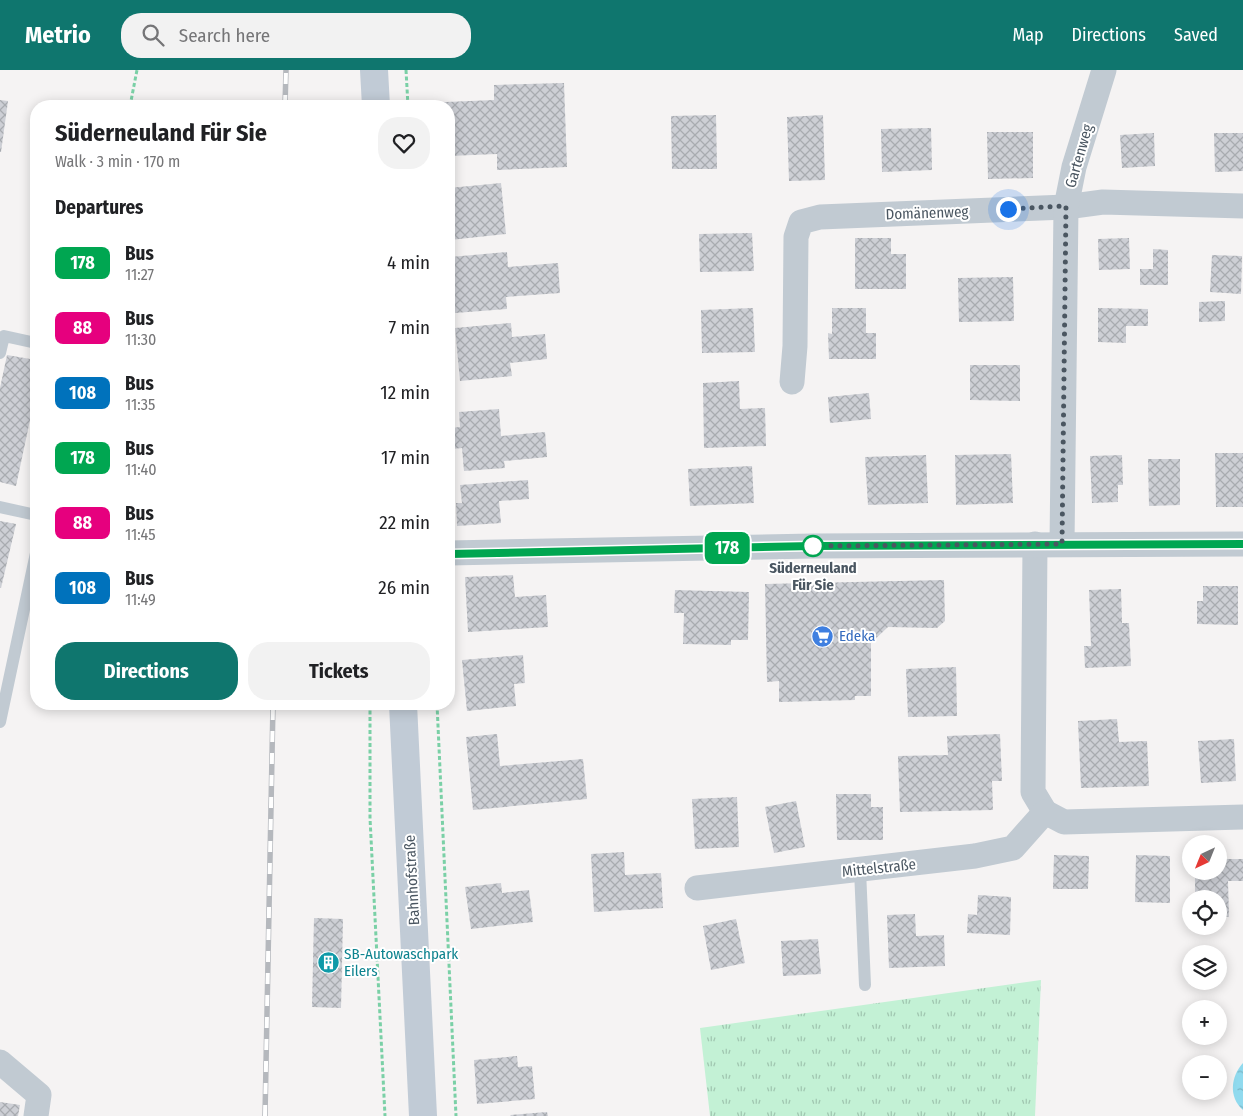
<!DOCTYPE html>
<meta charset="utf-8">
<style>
:root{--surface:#fff;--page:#f2f2f2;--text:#202124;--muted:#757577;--accent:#0f766e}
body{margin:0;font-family:"Fira Sans Condensed",sans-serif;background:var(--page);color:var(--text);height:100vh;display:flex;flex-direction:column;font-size:19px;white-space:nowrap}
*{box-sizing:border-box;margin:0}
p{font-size:16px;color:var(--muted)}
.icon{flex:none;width:28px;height:28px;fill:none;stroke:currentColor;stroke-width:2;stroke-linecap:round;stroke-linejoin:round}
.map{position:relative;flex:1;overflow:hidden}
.sheet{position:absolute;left:30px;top:30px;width:425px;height:610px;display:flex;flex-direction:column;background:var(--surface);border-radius:20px;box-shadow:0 2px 12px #0003}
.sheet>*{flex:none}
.badge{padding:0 10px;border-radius:8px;font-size:18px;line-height:32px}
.needle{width:32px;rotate:223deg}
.controls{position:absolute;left:1182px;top:765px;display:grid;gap:10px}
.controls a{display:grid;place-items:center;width:45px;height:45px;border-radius:50%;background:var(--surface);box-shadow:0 2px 12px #0003;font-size:25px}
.you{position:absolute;width:25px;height:25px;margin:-12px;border:4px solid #fff;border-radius:50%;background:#1a73e8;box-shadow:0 0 0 8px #1a73e833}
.map>.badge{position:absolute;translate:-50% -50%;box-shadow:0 0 0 2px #fff}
h2{padding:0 25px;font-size:19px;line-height:45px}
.round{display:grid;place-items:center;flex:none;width:52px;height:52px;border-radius:20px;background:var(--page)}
.overview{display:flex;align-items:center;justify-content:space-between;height:85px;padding:0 25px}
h1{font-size:24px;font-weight:700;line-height:38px}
.primary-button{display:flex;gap:10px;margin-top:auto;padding:10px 25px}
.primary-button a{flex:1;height:58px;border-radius:20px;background:var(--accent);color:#fff;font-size:20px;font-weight:700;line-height:58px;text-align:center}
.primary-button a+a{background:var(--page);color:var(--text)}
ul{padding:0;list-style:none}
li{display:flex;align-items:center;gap:15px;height:65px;padding:0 25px}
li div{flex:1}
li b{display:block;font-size:19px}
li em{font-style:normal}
li .badge{min-width:55px;font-weight:700;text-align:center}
header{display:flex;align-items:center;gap:30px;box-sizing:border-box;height:70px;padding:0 25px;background:var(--accent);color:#fff}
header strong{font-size:24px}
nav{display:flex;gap:28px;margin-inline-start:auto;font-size:18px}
.search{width:350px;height:45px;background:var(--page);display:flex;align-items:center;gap:12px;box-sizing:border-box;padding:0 18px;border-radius:20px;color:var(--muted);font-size:19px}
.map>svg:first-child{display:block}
.grass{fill:url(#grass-tufts)}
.water{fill:url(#water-ripples)}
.building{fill:url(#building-cross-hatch)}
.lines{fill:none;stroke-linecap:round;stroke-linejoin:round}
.path{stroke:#7ad0a6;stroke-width:3;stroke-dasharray:4 2.5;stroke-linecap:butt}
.lane{stroke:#c1cad2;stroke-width:12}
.street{stroke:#c1cad2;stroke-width:25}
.secondary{stroke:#c1cbd6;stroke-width:28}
.rail-casing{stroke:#b5b8bd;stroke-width:5.5}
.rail{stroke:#fff;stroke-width:4;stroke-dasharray:11;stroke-linecap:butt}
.line-casing{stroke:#fff;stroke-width:11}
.line{stroke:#00a651;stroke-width:8}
.walk{stroke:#4a5661;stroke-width:5;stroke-dasharray:0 9}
.stop-dot{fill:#fff;stroke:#00a651;stroke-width:2.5}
.labels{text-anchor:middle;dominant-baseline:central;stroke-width:4;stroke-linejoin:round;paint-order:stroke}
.street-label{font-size:15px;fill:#4a5661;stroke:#fff}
.stop-label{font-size:15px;font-weight:bold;fill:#4a5661;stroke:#fff}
.shop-label{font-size:15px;fill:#366cbe;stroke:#fff;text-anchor:start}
.culture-label{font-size:15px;fill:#0d838f;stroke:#fff;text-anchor:start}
</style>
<header>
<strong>Metrio</strong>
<div class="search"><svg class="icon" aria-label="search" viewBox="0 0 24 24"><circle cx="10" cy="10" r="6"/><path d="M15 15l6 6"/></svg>Search here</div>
<nav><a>Map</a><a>Directions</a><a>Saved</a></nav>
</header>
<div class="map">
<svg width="1243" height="1046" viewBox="0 0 1243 1046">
<defs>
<pattern id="grass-tufts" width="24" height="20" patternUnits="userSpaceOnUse" patternTransform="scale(1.25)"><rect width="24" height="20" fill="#c3f1d5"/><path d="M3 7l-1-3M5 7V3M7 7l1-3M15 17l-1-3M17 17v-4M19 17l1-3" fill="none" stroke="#a0c6b0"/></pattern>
<pattern id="water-ripples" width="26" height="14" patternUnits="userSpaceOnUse" patternTransform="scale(1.25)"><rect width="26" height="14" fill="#90daee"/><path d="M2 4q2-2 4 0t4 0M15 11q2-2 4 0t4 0" fill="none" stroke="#78b4c4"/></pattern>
<pattern id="building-cross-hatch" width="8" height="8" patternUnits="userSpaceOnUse" patternTransform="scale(1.25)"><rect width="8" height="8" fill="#cdcfd5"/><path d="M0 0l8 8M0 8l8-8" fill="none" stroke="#a8abb0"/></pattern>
</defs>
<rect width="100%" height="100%" fill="#f5f3f3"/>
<polygon class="grass" points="1041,910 1035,1046 710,1046 700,958"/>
<path class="water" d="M1243,993V1040C1228,1027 1231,1006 1243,993Z"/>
<g class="building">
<polygon points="564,13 567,97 497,100 497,84 449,86 449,36 422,36 422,33 494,30 494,15"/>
<polygon points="0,30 8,31 1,82 0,82"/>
<polygon points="716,45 717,99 672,99 671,46"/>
<polygon points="823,45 825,110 789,111 787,47"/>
<polygon points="931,58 932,100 882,102 881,59"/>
<polygon points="987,62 1033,62 1033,108 988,109"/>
<polygon points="1154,63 1155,96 1122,98 1120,65"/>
<polygon points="1214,63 1243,63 1243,101 1215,102"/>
<polygon points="501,113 506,164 450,170 449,118"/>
<polygon points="752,163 754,201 700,202 699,164"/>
<polygon points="855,168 891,168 891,184 906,184 906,219 855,219"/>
<polygon points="1129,168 1130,199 1099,200 1098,169"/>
<polygon points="1153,179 1168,180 1168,215 1140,215 1140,199 1153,199"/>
<polygon points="507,182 508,197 558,193 560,223 506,227 507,239 455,243 450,187"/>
<polygon points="1212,185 1242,186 1241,224 1210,222"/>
<polygon points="1013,207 1014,251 959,252 958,208"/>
<polygon points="1225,231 1225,251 1199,252 1199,232"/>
<polygon points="753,238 755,282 702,283 701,240"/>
<polygon points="832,238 866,238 866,263 876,263 876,289 829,289 828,263 832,264"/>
<polygon points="1098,238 1148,239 1148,256 1126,256 1126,273 1098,272"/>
<polygon points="511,253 512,267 545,264 547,289 510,293 512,306 460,311 455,258"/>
<polygon points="7,285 36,290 36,322 16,416 0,412 0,318"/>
<polygon points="970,295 1020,295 1020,331 970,330"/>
<polygon points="739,311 740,339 765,338 766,376 704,378 703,313"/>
<polygon points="869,323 871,349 830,353 828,327"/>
<polygon points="499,339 501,366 545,362 547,387 504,391 505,398 464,401 462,378 452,379 451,358 460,357 459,342"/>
<polygon points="1215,383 1243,383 1243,437 1216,437"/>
<polygon points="1011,384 1013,433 956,435 955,385"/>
<polygon points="926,385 928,433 868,435 865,387"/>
<polygon points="1122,385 1123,415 1118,415 1118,432 1092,433 1090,386"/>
<polygon points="1148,389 1180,389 1180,435 1149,436"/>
<polygon points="752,396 754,433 690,436 688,399"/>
<polygon points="528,410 529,429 499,431 501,453 457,456 456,433 462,433 460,415"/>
<polygon points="0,451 16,454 1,518 0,518"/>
<polygon points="513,505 515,527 546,525 548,557 468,562 465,507"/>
<polygon points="944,510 945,551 937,558 888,557 871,573 871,626 855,626 855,630 779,632 779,611 767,612 765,514"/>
<polygon points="1203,516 1238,516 1238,555 1197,554 1197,531 1203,531"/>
<polygon points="1121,519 1122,553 1129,553 1131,596 1085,598 1084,576 1091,576 1089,520"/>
<polygon points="675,520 749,522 748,570 731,570 731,575 683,574 684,543 674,543"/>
<polygon points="523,585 525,613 514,614 516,636 467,641 462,590"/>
<polygon points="956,597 957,646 908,647 906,599"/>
<polygon points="1117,649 1119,672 1147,671 1149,716 1081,718 1078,651"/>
<polygon points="497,664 500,696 583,689 587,729 473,740 466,667"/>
<polygon points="1000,664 1002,711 992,711 993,740 900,742 898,686 948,685 947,666"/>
<polygon points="1234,669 1236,711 1201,713 1198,671"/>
<polygon points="836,724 871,724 871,737 883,737 883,770 837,770"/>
<polygon points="737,727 739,777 695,779 692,729"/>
<polygon points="796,731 805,777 774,783 765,737"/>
<polygon points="624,782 625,805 661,803 663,838 594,842 591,784"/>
<polygon points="1054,785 1089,786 1088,819 1053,819"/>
<polygon points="1136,785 1170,786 1170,833 1135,832"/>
<polygon points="1219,789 1243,789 1243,811 1228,811 1229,847 1219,847 1219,829 1195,829 1195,801 1219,801"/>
<polygon points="501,813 502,823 529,820 533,852 471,859 465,817"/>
<polygon points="978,825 1011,827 1010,865 967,863 968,844 977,845"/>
<polygon points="915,844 916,866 944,865 945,896 889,898 887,845"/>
<polygon points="314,848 343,849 341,938 312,937"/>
<polygon points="736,849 745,893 711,900 703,856"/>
<polygon points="818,869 821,904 783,906 781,871"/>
<polygon points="517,986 518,997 532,996 535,1029 477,1034 474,990"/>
<polygon points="0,1032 20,1035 18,1046 0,1046"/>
<polygon points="547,1042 548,1046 511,1046 510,1045"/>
</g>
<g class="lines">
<g class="path">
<polyline points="406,0 408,36"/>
<polyline points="130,36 137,0"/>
<polyline points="370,634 370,748 385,1046"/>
<polyline points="437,634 456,1046"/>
</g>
<g class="lane">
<polyline points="0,283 4,266 36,273"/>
<polyline points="0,437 36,445"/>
<polyline points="0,652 36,483"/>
<polyline points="860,800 865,915"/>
</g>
<g class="street">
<polyline points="792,312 795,276 796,167 801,152 820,147 1066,137 1103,132 1243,136"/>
<polyline points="1035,474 1033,722 1045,742"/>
<polyline points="1062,474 1066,137 1074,97 1104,0"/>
<polyline points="449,483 813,476 1243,474"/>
<polyline points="697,818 975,786 1013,778 1045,742 1064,752 1243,747"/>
<polyline points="0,992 39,1025 36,1046"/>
</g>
<g class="secondary">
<polyline points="374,0 376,36"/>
<polyline points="403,634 423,1046"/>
</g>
<defs>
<g id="rail">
<polyline points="285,36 286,0"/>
<polyline points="265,1046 273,634"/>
</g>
</defs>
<use href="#rail" class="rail-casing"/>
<use href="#rail" class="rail"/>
</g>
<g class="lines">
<defs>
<polyline id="line" points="449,484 813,476 1243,474"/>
</defs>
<use href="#line" class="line-casing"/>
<use href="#line" class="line"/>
<polyline class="walk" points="813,476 1062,474 1066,136 1008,139"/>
</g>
<defs>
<symbol id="supermarket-disc" viewBox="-11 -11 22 22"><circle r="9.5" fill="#3f7fe0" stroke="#fff"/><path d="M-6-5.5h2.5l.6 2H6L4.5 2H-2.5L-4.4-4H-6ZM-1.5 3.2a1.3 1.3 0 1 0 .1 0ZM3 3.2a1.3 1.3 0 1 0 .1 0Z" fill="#fff"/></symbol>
<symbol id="building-disc" viewBox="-11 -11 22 22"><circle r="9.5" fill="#0f9aa8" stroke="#fff"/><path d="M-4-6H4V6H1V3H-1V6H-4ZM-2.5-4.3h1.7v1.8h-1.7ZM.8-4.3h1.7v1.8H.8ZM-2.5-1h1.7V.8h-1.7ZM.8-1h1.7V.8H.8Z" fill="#fff"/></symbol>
</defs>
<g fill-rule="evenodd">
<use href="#supermarket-disc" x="810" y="554" width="25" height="25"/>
<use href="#building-disc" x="316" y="880" width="25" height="25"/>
</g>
<circle class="stop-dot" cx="813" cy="476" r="10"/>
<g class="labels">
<g class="street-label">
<text transform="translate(1079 86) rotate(-74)">Gartenweg</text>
<text transform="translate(927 143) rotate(-2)">Domänenweg</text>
<text transform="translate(879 798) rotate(-6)">Mittelstraße</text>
<text transform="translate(412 810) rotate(-93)">Bahnhofstraße</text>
</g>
<g class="stop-label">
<text x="813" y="498">Süderneuland<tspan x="813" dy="17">Für Sie</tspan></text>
</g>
<g class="shop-label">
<text x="839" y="566">Edeka</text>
</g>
<g class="culture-label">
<text x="344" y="884">SB-Autowaschpark<tspan x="344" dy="17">Eilers</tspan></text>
</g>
</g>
</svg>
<div class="controls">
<a><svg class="needle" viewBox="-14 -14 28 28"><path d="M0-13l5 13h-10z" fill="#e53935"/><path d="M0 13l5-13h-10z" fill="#757577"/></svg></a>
<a><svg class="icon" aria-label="locate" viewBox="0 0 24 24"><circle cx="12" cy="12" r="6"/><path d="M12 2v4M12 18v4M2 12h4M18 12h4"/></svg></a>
<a><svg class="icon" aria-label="layers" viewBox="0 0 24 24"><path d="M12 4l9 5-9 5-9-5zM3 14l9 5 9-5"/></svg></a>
<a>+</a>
<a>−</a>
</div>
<div class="you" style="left:1008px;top:139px"></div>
<b class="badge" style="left:727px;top:478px;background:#00a651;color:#fff">178</b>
<section class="sheet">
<div class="overview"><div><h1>Süderneuland Für Sie</h1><p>Walk · 3 min · 170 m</p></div><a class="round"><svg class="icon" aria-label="heart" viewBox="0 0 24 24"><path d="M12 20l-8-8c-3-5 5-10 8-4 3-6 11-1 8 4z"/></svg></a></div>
<h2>Departures</h2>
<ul>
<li><span class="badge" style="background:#00a651;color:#fff">178</span><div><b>Bus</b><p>11:27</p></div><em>4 min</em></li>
<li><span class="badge" style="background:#e6007e;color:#fff">88</span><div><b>Bus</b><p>11:30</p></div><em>7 min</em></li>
<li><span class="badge" style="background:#0072bc;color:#fff">108</span><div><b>Bus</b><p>11:35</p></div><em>12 min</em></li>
<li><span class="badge" style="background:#00a651;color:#fff">178</span><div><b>Bus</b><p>11:40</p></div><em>17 min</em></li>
<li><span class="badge" style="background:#e6007e;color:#fff">88</span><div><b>Bus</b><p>11:45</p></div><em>22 min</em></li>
<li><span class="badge" style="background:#0072bc;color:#fff">108</span><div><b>Bus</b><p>11:49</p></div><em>26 min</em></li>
</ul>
<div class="primary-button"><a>Directions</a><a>Tickets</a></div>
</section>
</div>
